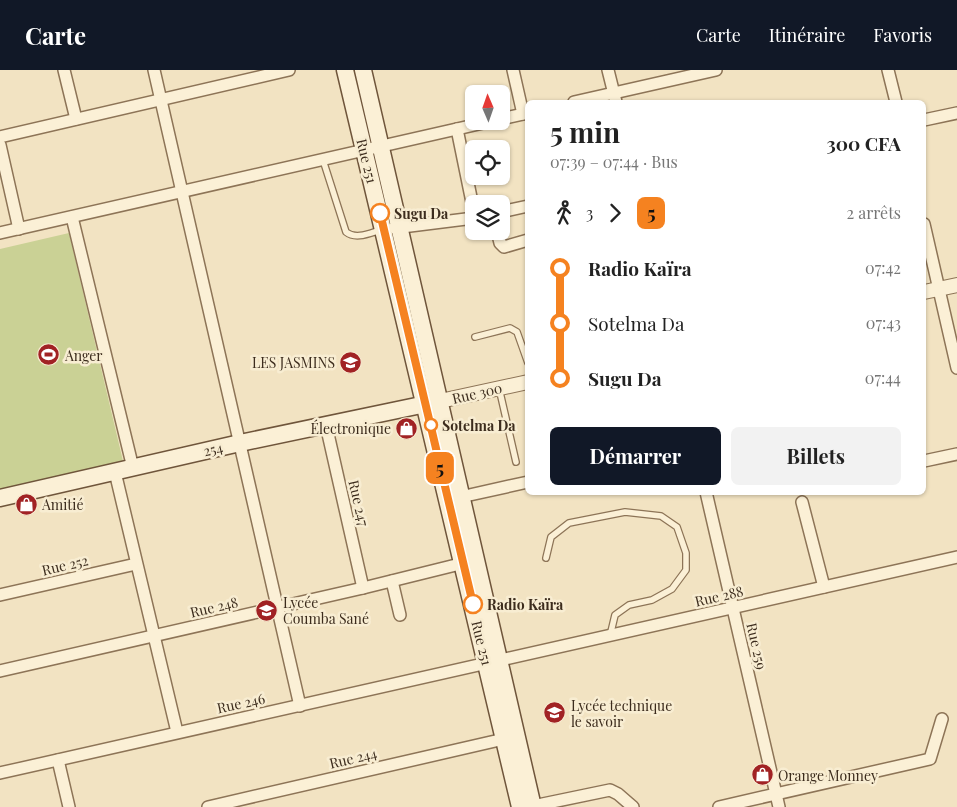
<!DOCTYPE html>
<html lang="fr">
<meta charset="utf-8">
<style>
:root{--surface:#fff;--page:#f2f2f2;--text:#222;--muted:#767676;--accent:#111827}
body{margin:0;font-family:"Playfair Display",serif;background:var(--page);color:var(--text);height:100vh;display:flex;flex-direction:column;font-size:19px;white-space:nowrap}
*{box-sizing:border-box;margin:0}
p{font-size:16px;color:var(--muted)}
.icon{flex:none;width:28px;height:28px;fill:none;stroke:currentColor;stroke-width:2;stroke-linecap:round;stroke-linejoin:round}
.map{position:relative;flex:1;overflow:hidden}
.details{position:absolute;left:525px;top:30px;width:401px;height:395px;display:flex;flex-direction:column;background:var(--surface);border-radius:8px;box-shadow:0 1px 4px #0004}
.details>*{flex:none}
.badge{padding:0 10px;border-radius:8px;font-size:18px;line-height:32px}
.needle{width:32px;rotate:358deg}
.fabs{position:absolute;left:465px;top:15px;display:grid;gap:10px}
.fabs a{display:grid;place-items:center;width:45px;height:45px;border-radius:8px;background:var(--surface);box-shadow:0 1px 4px #0004;font-size:25px}
.map>.badge{position:absolute;translate:-50% -50%;box-shadow:0 0 0 2px #fff}
.legs{display:flex;align-items:center;gap:8px;height:55px;padding:0 25px;font-size:16px}
.legs p{margin-inline-start:auto}
.head{display:flex;align-items:center;justify-content:space-between;height:85px;padding:0 25px}
h1{font-size:28px;font-weight:700;line-height:38px}
.primary-button{display:flex;gap:10px;margin-top:auto;padding:10px 25px}
.primary-button a{flex:1;height:58px;border-radius:8px;background:var(--accent);color:#fff;font-size:20px;font-weight:700;line-height:58px;text-align:center}
.primary-button a+a{background:var(--page);color:var(--text)}
ul{padding:0 25px;list-style:none}
li{display:flex;align-items:center;gap:18px;height:55px;font-size:19px}
li i{display:grid;place-items:center;width:8px;height:100%;margin:0 6px;background:currentColor}
li i::after{content:'';width:12px;height:12px;margin:-6px;border:4px solid;border-radius:50%;background:var(--surface)}
li p{margin-inline-start:auto}
li:first-child i{background:linear-gradient(#0000 50%,currentColor 0)}
li:last-child i{background:linear-gradient(currentColor 50%,#0000 0)}
header{display:flex;align-items:center;gap:30px;box-sizing:border-box;height:70px;padding:0 25px;background:var(--accent);color:#fff}
header strong{font-size:24px}
nav{display:flex;gap:28px;margin-inline-start:auto;font-size:18px}
.map>svg:first-child{display:block}
.green{fill:#cad195}
.lines{fill:none;stroke-linecap:round;stroke-linejoin:round}
.service-casing{stroke:#8d7457;stroke-width:8}
.minor-casing{stroke:#8d7457;stroke-width:14}
.tertiary-casing{stroke:#8d7457;stroke-width:16}
.secondary-casing{stroke:#6f553b;stroke-width:19}
.service{stroke:#fbf0d6;stroke-width:5.5}
.minor{stroke:#fbf0d6;stroke-width:11}
.tertiary{stroke:#fbf0d6;stroke-width:14}
.secondary{stroke:#fbf0d6;stroke-width:16}
.line-1-casing{stroke:#fff;stroke-width:11}
.line-1{stroke:#f58220;stroke-width:8}
.stop-1-dot{fill:#fff;stroke:#f58220;stroke-width:2.5}
.labels{text-anchor:middle;dominant-baseline:central;stroke-width:5;stroke-linejoin:round;paint-order:stroke}
.street-label{font-size:14px;fill:#3c2c1d;stroke:#f8edd2}
.stop-label{font-size:14px;font-weight:bold;fill:#3c2c1d;stroke:#f8edd2;text-anchor:start}
.poi-label{font-size:14px;fill:#3c2c1d;stroke:#f8edd2;text-anchor:start}
</style>
<header>
<strong>Carte</strong>
<nav><a>Carte</a><a>Itinéraire</a><a>Favoris</a></nav>
</header>
<div class="map">
<svg width="957" height="737" viewBox="0 0 957 737">
<rect width="100%" height="100%" fill="#f2e3c2"/>
<polygon class="green" points="69,163 123,391 0,419 0,179"/>
<g class="lines">
<defs>
<g id="service">
<path d="M323,90L346,162C356,170 370,163 381,160"/>
<polyline points="475,267 510,258 517,262 528,293"/>
<polyline points="499,318 516,392"/>
<polyline points="546,488 551,467 569,453 625,442 661,446 677,457 686,483 686,500 672,519 652,530 629,535 615,545 610,566"/>
</g>
<g id="minor">
<polyline points="64,0 76,49"/>
<polyline points="154,0 300,636"/>
<polyline points="513,0 523,44"/>
<polyline points="608,0 616,32"/>
<polyline points="888,0 896,32"/>
<polyline points="574,32 716,0"/>
<polyline points="501,49 528,43"/>
<polyline points="924,50 957,43"/>
<polyline points="457,59 474,142"/>
<polyline points="0,67 289,0"/>
<polyline points="0,75 19,159"/>
<polyline points="501,142 528,136"/>
<polyline points="72,147 133,398"/>
<polyline points="924,154 957,298"/>
<polyline points="394,158 474,148"/>
<polyline points="497,161 500,173 504,177 528,170"/>
<polyline points="0,163 492,51"/>
<polyline points="326,355 363,518"/>
<polyline points="924,391 957,384"/>
<polyline points="115,402 177,662"/>
<polyline points="706,422 779,737"/>
<polyline points="456,428 528,412"/>
<polyline points="802,432 824,517"/>
<polyline points="392,511 400,545"/>
<polyline points="0,525 136,494"/>
<polyline points="0,601 363,518 468,492"/>
<polyline points="58,690 69,737"/>
<polyline points="0,703 957,487"/>
<polyline points="533,736 610,720 618,724 633,737"/>
<polyline points="208,737 504,669"/>
<polyline points="719,737 930,689 942,649"/>
</g>
<g id="tertiary">
<polyline points="924,222 957,215"/>
<polyline points="431,333 528,312"/>
</g>
<g id="secondary">
<path d="M345,0C405,245 462,491 520,737"/>
<polyline points="363,0 533,737"/>
<polyline points="0,428 240,373 426,334"/>
</g>
</defs>
<use href="#service" class="service-casing"/>
<use href="#minor" class="minor-casing"/>
<use href="#tertiary" class="tertiary-casing"/>
<use href="#secondary" class="secondary-casing"/>
<use href="#service" class="service"/>
<use href="#minor" class="minor"/>
<use href="#tertiary" class="tertiary"/>
<use href="#secondary" class="secondary"/>
</g>
<g class="lines">
<defs>
<polyline id="line-1" points="380,143 473,534"/>
</defs>
<use href="#line-1" class="line-1-casing"/>
<use href="#line-1" class="line-1"/>
</g>
<defs>
<symbol id="stadium-disc" viewBox="-11 -11 22 22"><circle r="9.5" fill="#a12224" stroke="#f8edd2"/><path d="M0-5a6.5 5 0 1 0 0 10a6.5 5 0 1 0 0-10ZM-3.5-1.8h7v3.6h-7Z" fill="#fff"/></symbol>
<symbol id="school-disc" viewBox="-11 -11 22 22"><circle r="9.5" fill="#a12224" stroke="#f8edd2"/><path d="M0-5L7-2L0 1L-7-2ZM-4 1L0 2.5L4 1V4Q0 6-4 4Z" fill="#fff"/></symbol>
<symbol id="shop-disc" viewBox="-11 -11 22 22"><circle r="9.5" fill="#a12224" stroke="#f8edd2"/><path d="M-5-2.5h2.3a2.7 3.5 0 0 1 5.4 0H5L5.5 6h-11ZM-1.5-2.5h3a1.5 2.3 0 0 0-3 0Z" fill="#fff"/></symbol>
</defs>
<g fill-rule="evenodd">
<use href="#stadium-disc" x="36" y="272" width="25" height="25"/>
<use href="#school-disc" x="338" y="280" width="25" height="25"/>
<use href="#shop-disc" x="394" y="346" width="25" height="25"/>
<use href="#shop-disc" x="14" y="422" width="25" height="25"/>
<use href="#school-disc" x="254" y="528" width="25" height="25"/>
<use href="#school-disc" x="542" y="630" width="25" height="25"/>
<use href="#shop-disc" x="750" y="692" width="25" height="25"/>
</g>
<g class="stop-1-dot">
<circle cx="380" cy="143" r="9"/>
<circle cx="431" cy="355" r="6"/>
<circle cx="473" cy="534" r="9"/>
</g>
<g class="labels">
<g class="street-label">
<text transform="translate(367 91) rotate(76)">Rue 251</text>
<text transform="translate(477 323) rotate(-13)">Rue 300</text>
<text transform="translate(213 379) rotate(-13)">254</text>
<text transform="translate(359 433) rotate(77)">Rue 247</text>
<text transform="translate(65 495) rotate(-13)">Rue 252</text>
<text transform="translate(719 526) rotate(-13)">Rue 288</text>
<text transform="translate(214 537) rotate(-13)">Rue 248</text>
<text transform="translate(482 573) rotate(76)">Rue 251</text>
<text transform="translate(757 576) rotate(77)">Rue 259</text>
<text transform="translate(241 633) rotate(-12)">Rue 246</text>
<text transform="translate(353 688) rotate(-13)">Rue 244</text>
</g>
<g class="stop-label">
<text x="394" y="143">Sugu Da</text>
<text x="442" y="355">Sotelma Da</text>
<text x="487" y="534">Radio Kaïra</text>
</g>
<g class="poi-label">
<text x="65" y="285">Anger</text>
<text x="335" y="292" text-anchor="end">LES JASMINS</text>
<text x="391" y="358" text-anchor="end">Électronique</text>
<text x="42" y="434">Amitié</text>
<text x="283" y="532">Lycée<tspan x="283" dy="16">Coumba Sané</tspan></text>
<text x="571" y="635">Lycée technique<tspan x="571" dy="16">le savoir</tspan></text>
<text x="778" y="705">Orange Monney</text>
</g>
</g>
</svg>
<div class="fabs">
<a><svg class="needle" viewBox="-14 -14 28 28"><path d="M0-13l5 13h-10z" fill="#e53935"/><path d="M0 13l5-13h-10z" fill="#767676"/></svg></a>
<a><svg class="icon" aria-label="locate" viewBox="0 0 24 24"><circle cx="12" cy="12" r="6"/><path d="M12 2v4M12 18v4M2 12h4M18 12h4"/></svg></a>
<a><svg class="icon" aria-label="layers" viewBox="0 0 24 24"><path d="M12 4l9 5-9 5-9-5zM3 14l9 5 9-5"/></svg></a>
</div>
<b class="badge" style="left:440px;top:398px;background:#f58220;color:#111">5</b>
<section class="details">
<div class="head"><div><h1>5 min</h1><p>07:39 – 07:44 · Bus</p></div><b>300 CFA</b></div>
<div class="legs"><svg class="icon" aria-label="walk" viewBox="0 0 24 24"><circle cx="13" cy="4" r="2"/><path d="M13 8l-2 6 4 7M11 14l-3 7M7 12l3-4h3l4 4"/></svg>3<svg class="icon" aria-label="forward" viewBox="0 0 24 24"><path d="M9 5l7 7-7 7"/></svg><b class="badge" style="background:#f58220;color:#111">5</b><p>2 arrêts</p></div>
<ul>
<li><i style="color:#f58220"></i><b>Radio Kaïra</b><p>07:42</p></li>
<li><i style="color:#f58220"></i><span>Sotelma Da</span><p>07:43</p></li>
<li><i style="color:#f58220"></i><b>Sugu Da</b><p>07:44</p></li>
</ul>
<div class="primary-button"><a>Démarrer</a><a>Billets</a></div>
</section>
</div>
